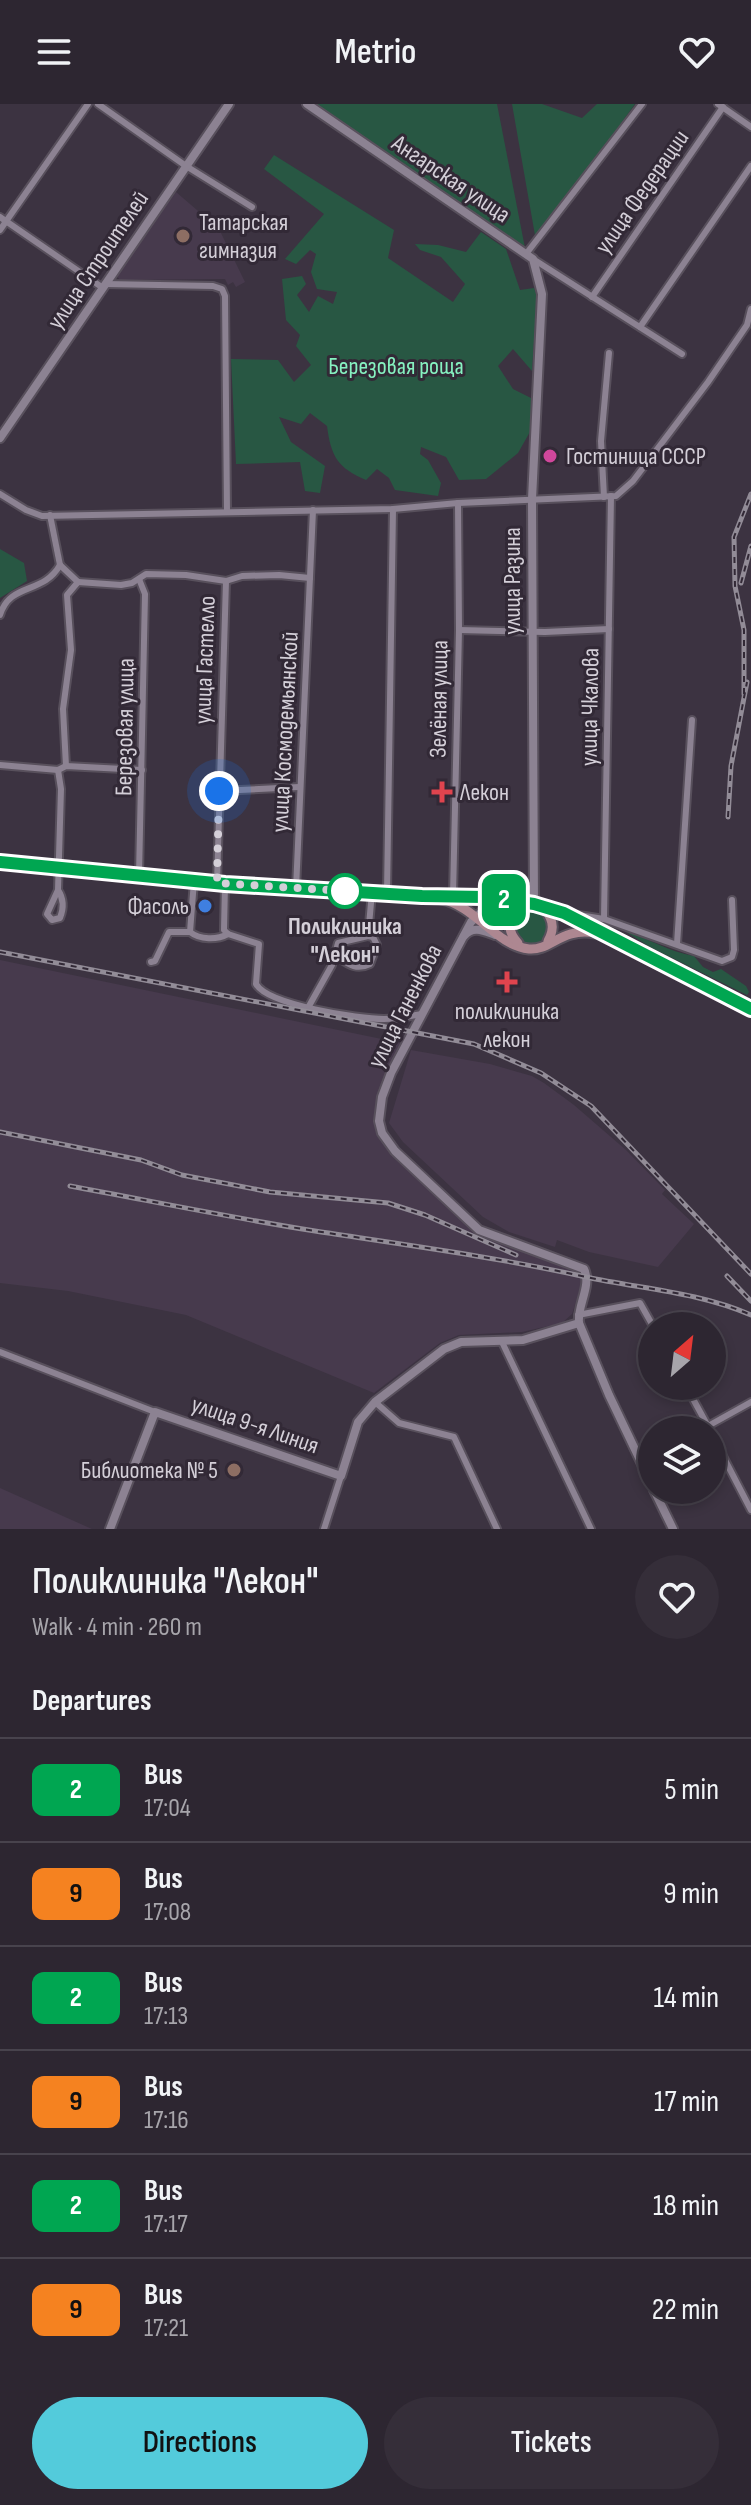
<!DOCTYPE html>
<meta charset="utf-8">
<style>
:root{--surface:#2d2631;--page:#352e39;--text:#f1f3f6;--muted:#a7a5ab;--line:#48434d;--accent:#53cbdb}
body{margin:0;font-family:"Sofia Sans Condensed",sans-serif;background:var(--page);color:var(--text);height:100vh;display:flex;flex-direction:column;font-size:30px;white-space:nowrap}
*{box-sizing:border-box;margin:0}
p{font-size:26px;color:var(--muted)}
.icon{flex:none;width:44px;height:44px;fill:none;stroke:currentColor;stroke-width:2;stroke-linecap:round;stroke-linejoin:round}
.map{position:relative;height:1425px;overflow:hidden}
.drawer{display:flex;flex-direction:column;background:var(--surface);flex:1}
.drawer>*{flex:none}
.badge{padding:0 16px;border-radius:12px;font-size:28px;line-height:52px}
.needle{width:52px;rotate:28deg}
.tools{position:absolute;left:638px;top:1208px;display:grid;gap:16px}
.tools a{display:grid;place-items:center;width:88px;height:88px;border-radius:50%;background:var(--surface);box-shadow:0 4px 12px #0003,0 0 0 2px var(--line);font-size:40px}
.you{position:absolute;width:40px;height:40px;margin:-20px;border:6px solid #fff;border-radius:50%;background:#1a73e8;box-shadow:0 0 0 12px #1a73e833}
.map>.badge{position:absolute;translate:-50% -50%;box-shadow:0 0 0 4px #fff}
h2{padding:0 32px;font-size:30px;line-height:72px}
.round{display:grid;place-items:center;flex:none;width:84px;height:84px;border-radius:42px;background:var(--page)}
.headline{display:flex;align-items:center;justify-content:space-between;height:136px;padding:0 32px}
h1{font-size:38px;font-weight:600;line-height:60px}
.button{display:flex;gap:16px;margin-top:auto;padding:16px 32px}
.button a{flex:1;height:92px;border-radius:48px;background:var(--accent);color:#111;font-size:32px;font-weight:600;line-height:92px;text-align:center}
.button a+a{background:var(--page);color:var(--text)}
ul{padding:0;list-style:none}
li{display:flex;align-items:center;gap:24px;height:104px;padding:0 32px;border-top:2px solid var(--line)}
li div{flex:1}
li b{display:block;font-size:30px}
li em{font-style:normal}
li .badge{min-width:88px;font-weight:700;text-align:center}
header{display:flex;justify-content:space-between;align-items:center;height:104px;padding:0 32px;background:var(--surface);font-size:36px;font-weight:600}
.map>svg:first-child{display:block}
.built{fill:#473a4d}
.green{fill:#285743}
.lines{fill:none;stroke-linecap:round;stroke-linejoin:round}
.minor-casing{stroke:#58505c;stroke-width:10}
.tertiary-casing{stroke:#58505c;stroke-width:12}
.secondary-casing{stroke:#58505c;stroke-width:13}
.minor{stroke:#8c8292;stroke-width:6}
.tertiary{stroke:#8c8292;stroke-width:8}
.secondary{stroke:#ad8791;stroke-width:9}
.rail-casing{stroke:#928c97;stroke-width:5}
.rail{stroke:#322936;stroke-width:2;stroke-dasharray:6;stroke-linecap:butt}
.line-casing{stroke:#fff;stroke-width:18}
.line{stroke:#00a651;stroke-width:12}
.walk{stroke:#d4cfd8;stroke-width:8;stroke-dasharray:0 14.4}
.education-dot{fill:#8d6e63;stroke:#322936;stroke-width:3}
.hotel-dot{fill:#d1479c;stroke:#322936;stroke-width:3}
.health-dot{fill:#e0444e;stroke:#322936;stroke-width:3}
.stop-dot{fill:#fff;stroke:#00a651;stroke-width:4}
.shop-dot{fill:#3f7fe0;stroke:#322936;stroke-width:3}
.labels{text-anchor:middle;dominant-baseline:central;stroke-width:6;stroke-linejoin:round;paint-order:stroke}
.street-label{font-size:24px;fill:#d4cfd8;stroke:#322936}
.poi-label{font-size:24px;fill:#d4cfd8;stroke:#322936;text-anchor:start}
.park-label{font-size:24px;fill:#86f2c1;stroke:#322936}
.stop-label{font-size:24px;font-weight:bold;fill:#d4cfd8;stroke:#322936}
</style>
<header><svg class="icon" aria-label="menu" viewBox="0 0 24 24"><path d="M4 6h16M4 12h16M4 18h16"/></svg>Metrio<svg class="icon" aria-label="heart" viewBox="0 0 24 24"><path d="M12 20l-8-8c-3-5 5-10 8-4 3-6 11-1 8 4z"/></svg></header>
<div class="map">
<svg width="751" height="1425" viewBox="0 0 751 1425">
<rect width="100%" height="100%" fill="#3c3341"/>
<g class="built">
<polygon points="176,88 219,125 245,178 236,183 233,178 228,181 225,175 120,176 116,171"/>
<polygon points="0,856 401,939 378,993 374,1018 377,1030 390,1049 477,1131 578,1167 583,1176 572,1210 562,1219 522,1228 459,1231 440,1239 374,1289 186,1211 68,1187 0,1179"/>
<polygon points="411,946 490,960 532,972 544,979 574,1001 626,1046 665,1086 662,1090 694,1120 658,1163 589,1148 557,1136 555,1143 509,1128 483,1113 403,1038 389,1019"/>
<polygon points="0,1384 92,1425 0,1425"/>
</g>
<g class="green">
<polygon points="317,0 497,0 525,144 316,2"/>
<polygon points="512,0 542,0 582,14 597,0 635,0 536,137"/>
<path d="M274,51L394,126L388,154L453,198L465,180L441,153L420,146L415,140L438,141L466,148L481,128L506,145L520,186L534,184L537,192L532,267L513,245L498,262L513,285L531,294V326L518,349L486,375L459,376L446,353L421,343L420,350L428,356L441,379L438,392L395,386L389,374L377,365L366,376C338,364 331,353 327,322L310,309L301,320L279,313L291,338L325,362L320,389L305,387L300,358L236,360L231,255L278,256L294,278L311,261L296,242L300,231L286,216L282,175L302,172L306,180L297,191L309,208L318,192L333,200L337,188L317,185L311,168L316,150L310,146L296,160L285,155L324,110L264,65Z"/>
<polygon points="0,445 24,459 27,477 0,494"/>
<circle cx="531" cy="823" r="17"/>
<path d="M623,826C647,834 670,848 694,852L703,863L713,868L721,865L746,882L749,888L747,891L650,843Z"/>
</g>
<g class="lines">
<defs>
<g id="minor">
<polyline points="98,0 186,62 252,103"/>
<polyline points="718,0 751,23"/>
<polyline points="0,113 103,184"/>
<polyline points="0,126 88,0"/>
<polyline points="526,150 642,0"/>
<polyline points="533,155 682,250"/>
<polyline points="105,180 213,182 222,185 225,192 227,407"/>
<polyline points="592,193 723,3"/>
<polyline points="640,223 751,62"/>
<polyline points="0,390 26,406 42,412 393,405 458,399 616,392 633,377 708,278 747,221 751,205"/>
<polyline points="604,393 601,337 609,249"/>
<polyline points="50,411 60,461"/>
<polyline points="60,461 78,478"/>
<polyline points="139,475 145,490 139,772"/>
<polyline points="78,478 121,481 132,479 146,470 186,471 226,477 242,472 279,471 310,474"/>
<path d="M0,511C10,478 43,491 60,461"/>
<polyline points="459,526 545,528 609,525"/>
<polyline points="0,661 58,666 66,662 142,666"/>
<polyline points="66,662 63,605 71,546 67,491 78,478"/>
<polyline points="219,687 299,683"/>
<polyline points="217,779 226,477"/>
<path d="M225,780L224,826L228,830L259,840L256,880C268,901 359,915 384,915C396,915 410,912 422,910"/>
<polyline points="296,785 313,406"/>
<path d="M58,786C64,795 64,804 60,814L52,816L47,810L58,786L61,685L58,666"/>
<polyline points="387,789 393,405"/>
<polyline points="453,792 459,526 458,399"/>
<polyline points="572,810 604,815 722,857 732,853 734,846 732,796"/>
<polyline points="604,815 611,392"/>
<path d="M190,828C200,836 217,836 228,830"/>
<polyline points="677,840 692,616"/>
<path d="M336,852C348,860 356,867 370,860L377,841L373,833L368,832"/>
<polyline points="151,858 155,857 169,828 190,828 194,777"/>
<polyline points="309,902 332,861 338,839 368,832 372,788"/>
<polyline points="578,1211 640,1199 653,1222"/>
<polyline points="502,1238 591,1425"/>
<polyline points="0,1248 155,1308"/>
<polyline points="686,1282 710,1326"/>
<polyline points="375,1298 399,1319 454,1333 497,1425"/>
<polyline points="708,1322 751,1298"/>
<polyline points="712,1331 751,1406"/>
<polyline points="324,1425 341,1372"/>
</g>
<g id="tertiary">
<polyline points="307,0 533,155 542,190 532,395 534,800"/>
<polyline points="0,334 229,0"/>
<path d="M507,798L486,804L471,818L391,969L382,993L379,1017L382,1029L395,1047L479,1126L584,1165C592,1182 577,1201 579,1219L609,1291L652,1381"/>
<path d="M464,832C473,821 484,827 495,831"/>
<polyline points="654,1386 673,1425"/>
<polyline points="110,1425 155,1308 341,1372 358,1318 375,1298 444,1245 461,1238 523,1236 579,1219"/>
</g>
<g id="secondary">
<polyline points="0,758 225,780 422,792 484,793 534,800 564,809 751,905"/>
<path d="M441,795C476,802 495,841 529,845C550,847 562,823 595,829"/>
<path d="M542,802C552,813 556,823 548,837"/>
<path d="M518,839C504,824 509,809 526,799"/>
</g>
</defs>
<use href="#minor" class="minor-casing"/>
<use href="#tertiary" class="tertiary-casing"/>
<use href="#secondary" class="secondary-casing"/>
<use href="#minor" class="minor"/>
<use href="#tertiary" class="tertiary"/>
<use href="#secondary" class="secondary"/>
<defs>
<g id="rail">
<polyline points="741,479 751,442"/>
<polyline points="744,590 744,526 735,482 734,433 751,390"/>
<polyline points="728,713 731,662 747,578"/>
<polyline points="0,848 474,940 541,969 591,1002 751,1170"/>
<polyline points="0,1028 141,1056 182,1071 270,1088 388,1099 425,1111 516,1151"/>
<path d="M70,1082C151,1097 233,1114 315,1127C406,1141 496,1153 586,1173C642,1185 698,1188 751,1211"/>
<polyline points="727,1172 751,1197"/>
</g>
</defs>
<use href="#rail" class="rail-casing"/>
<use href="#rail" class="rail"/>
</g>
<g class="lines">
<defs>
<polyline id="line" points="0,758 225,780 422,792 484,793 534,800 564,809 751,905"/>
</defs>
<use href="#line" class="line-casing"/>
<use href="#line" class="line"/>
<polyline class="walk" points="219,687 217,779 345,787"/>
</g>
<g class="education-dot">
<circle cx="183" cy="132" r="8"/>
<circle cx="234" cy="1366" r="8"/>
</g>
<circle class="hotel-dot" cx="550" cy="352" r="8"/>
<g class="health-dot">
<path d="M438 676h8v8h8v8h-8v8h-8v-8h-8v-8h8z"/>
<path d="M503 866h8v8h8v8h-8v8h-8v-8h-8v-8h8z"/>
</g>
<circle class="stop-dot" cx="345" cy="787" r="16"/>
<circle class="shop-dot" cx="205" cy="802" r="8"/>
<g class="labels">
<g class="street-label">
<text transform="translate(451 75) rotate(34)">Ангарская улица</text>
<text transform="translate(642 88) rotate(-55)">улица Федерации</text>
<text transform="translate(98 156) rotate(-56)">улица Строителей</text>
<text transform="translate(512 477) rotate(-90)">улица Разина</text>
<text transform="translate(205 556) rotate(-88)">улица Гастелло</text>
<text transform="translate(439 595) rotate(-89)">Зелёная улица</text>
<text transform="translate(590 603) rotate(-89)">улица Чкалова</text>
<text transform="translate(125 623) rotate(-89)">Березовая улица</text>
<text transform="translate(285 628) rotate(-87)">улица Космодемьянской</text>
<text transform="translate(405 902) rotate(-63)">улица Ганенкова</text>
<text transform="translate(255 1321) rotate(19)">улица 9-я Линия</text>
</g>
<g class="poi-label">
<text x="199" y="118">Татарская<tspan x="199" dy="28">гимназия</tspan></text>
<text x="566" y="352">Гостиница СССР</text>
<text x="460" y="688">Лекон</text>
<text x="189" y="802" text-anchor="end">Фасоль</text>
<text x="507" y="907" text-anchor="middle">поликлиника<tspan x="507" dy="28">лекон</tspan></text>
<text x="218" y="1366" text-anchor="end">Библиотека № 5</text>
</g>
<g class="park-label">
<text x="396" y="262">Березовая роща</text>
</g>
<g class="stop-label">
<text x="345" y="822">Поликлиника<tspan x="345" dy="28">"Лекон"</tspan></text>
</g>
</g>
</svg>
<div class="tools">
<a><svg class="needle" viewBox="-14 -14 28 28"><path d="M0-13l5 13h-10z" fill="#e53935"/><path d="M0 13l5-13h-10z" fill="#a7a5ab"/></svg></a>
<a><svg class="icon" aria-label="layers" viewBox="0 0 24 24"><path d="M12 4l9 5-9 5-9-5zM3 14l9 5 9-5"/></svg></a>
</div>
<div class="you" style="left:219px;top:687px"></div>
<b class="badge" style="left:504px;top:796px;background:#00a651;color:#fff">2</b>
</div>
<section class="drawer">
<div class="headline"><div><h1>Поликлиника &quot;Лекон&quot;</h1><p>Walk · 4 min · 260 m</p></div><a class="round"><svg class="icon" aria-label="heart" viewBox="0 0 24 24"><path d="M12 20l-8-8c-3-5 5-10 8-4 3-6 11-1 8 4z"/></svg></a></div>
<h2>Departures</h2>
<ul>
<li><span class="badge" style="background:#00a651;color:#fff">2</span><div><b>Bus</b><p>17:04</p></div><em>5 min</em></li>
<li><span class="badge" style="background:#f58220;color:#111">9</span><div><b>Bus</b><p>17:08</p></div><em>9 min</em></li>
<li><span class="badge" style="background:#00a651;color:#fff">2</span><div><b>Bus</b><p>17:13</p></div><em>14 min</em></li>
<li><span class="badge" style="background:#f58220;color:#111">9</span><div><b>Bus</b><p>17:16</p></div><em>17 min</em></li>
<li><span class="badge" style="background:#00a651;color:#fff">2</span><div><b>Bus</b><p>17:17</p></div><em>18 min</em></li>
<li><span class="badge" style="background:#f58220;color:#111">9</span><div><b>Bus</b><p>17:21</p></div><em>22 min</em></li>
</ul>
<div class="button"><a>Directions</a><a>Tickets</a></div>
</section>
